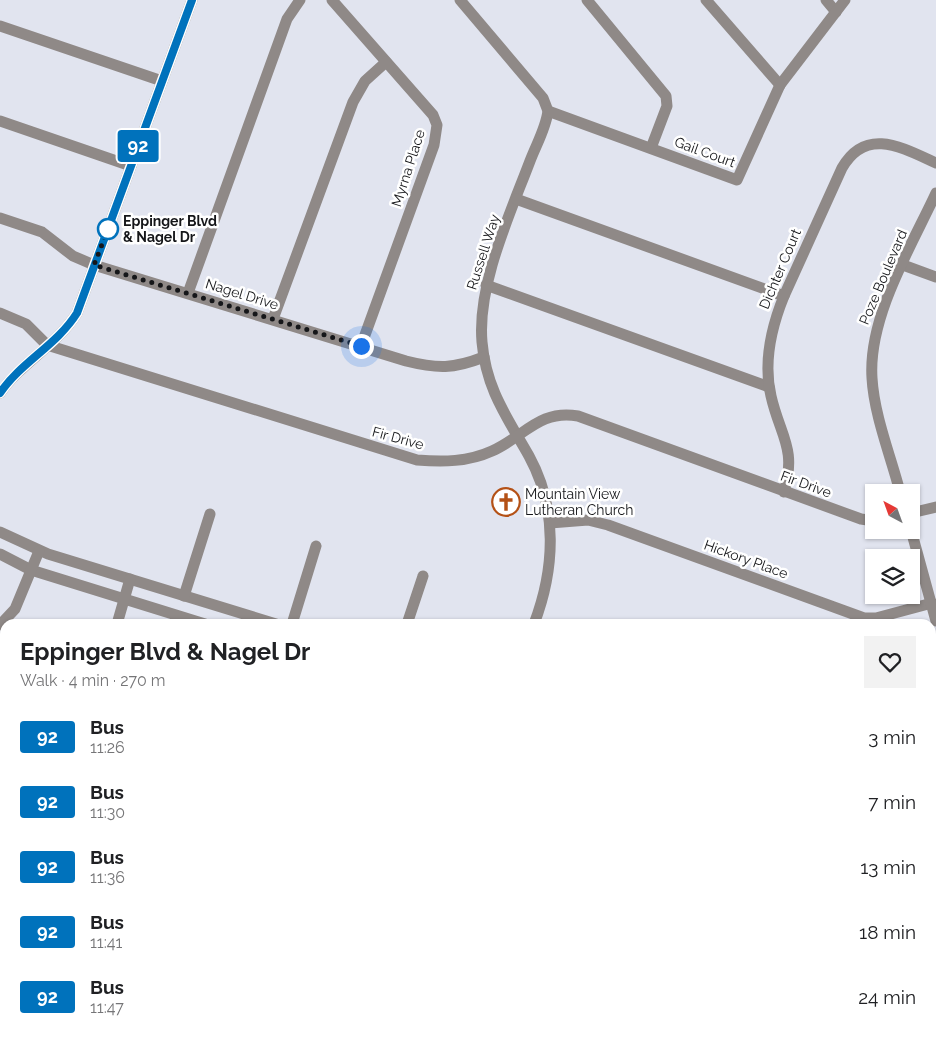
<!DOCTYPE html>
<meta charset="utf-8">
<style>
:root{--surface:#fff;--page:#f2f2f2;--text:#202124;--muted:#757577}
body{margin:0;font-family:Raleway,sans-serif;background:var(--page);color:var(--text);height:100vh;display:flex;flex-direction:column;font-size:19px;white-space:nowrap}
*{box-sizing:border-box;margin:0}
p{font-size:16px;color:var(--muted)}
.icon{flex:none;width:28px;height:28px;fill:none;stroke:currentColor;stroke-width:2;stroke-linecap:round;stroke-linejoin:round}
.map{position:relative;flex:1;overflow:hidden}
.sheet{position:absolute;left:0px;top:619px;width:936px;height:421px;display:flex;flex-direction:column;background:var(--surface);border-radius:15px 15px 0 0;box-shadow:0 1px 4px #0004}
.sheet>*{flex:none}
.badge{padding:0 10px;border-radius:4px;font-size:18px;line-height:32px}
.needle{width:32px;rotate:319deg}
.controls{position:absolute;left:865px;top:484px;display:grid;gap:10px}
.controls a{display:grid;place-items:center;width:55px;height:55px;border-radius:0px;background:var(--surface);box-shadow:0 1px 4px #0004;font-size:25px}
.you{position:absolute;width:25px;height:25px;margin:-12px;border:4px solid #fff;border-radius:50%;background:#1a73e8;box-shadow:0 0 0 8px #1a73e833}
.map>.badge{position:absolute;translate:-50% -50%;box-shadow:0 0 0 2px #fff}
.round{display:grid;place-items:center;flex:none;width:52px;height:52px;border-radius:0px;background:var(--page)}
.headline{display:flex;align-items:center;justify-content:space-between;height:85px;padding:0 20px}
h1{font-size:24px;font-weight:700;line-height:38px}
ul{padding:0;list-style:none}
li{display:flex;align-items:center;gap:15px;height:65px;padding:0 20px}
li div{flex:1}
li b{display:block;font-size:19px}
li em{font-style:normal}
li .badge{min-width:55px;font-weight:700;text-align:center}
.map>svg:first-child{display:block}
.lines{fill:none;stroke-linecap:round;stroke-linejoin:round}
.minor{stroke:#8f8987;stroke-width:11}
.line-casing{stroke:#fff;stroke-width:11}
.line{stroke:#0072bc;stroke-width:8}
.walk{stroke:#151619;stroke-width:5;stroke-dasharray:0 9}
.stop-dot{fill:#fff;stroke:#0072bc;stroke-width:2.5}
.labels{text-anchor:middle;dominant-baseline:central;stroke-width:5;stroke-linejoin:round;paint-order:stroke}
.street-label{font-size:14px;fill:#151619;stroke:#fff}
.stop-label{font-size:14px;font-weight:bold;fill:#151619;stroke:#fff;text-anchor:start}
.poi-label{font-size:14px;fill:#151619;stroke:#fff;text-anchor:start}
</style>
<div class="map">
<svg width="936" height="1039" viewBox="0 0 936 1039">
<rect width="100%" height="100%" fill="#e1e4ef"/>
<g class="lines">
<g class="minor">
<polyline points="332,0 433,115 437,125 434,145 361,346"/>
<path d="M460,0L543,98L548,111C546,128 536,145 530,161C510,214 477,285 482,342C486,389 507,417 529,456C558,509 555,569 534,624"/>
<polyline points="587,0 666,96 667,106 651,148"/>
<polyline points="706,0 780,85"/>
<polyline points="826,0 836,12"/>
<polyline points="0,26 162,81"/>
<polyline points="548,111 737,180 780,85 845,0"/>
<polyline points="0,121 131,166"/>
<polyline points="516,199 784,296"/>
<path d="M0,218L42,232L73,256L94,265L406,361C438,369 453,369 484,357"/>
<polyline points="903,265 936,277"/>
<polyline points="486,285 769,387"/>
<polyline points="188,293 287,19 300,0"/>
<path d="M0,313L26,324L47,345L417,460C443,462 468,462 492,451C524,437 539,409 578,416L861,519L874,521"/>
<polyline points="273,319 353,102 365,81 386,62"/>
<path d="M0,393C22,362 57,345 77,313L192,0"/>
<path d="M784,492C797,448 780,436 771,396C763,362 771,328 784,296L842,168C866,126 903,148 936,163"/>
<path d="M900,492C891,457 874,415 872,378C868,317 911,247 936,193"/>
<polyline points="911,513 936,507"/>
<polyline points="550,523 588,520 608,525 864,618 876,618 932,603"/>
<polyline points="911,530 936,621"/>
<polyline points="0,532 48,554 276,624"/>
<polyline points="0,554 31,570 205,624"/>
<polyline points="184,596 210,514"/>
<polyline points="117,624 130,579"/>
<polyline points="292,624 316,546"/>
<polyline points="407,624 423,576"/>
<polyline points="0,625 15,609 39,551"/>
<polyline points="0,762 5,757"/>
<polyline points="931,807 936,806"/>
<polyline points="931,828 936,827"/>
<polyline points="0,864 5,870"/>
<polyline points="0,900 5,896"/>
<polyline points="0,1012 5,1017"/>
<polyline points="20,1035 24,1039"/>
<polyline points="147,1035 150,1039"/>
<polyline points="564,1035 571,1039"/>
<polyline points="134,1039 139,1035"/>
<polyline points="315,1039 320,1035"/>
<polyline points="478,1039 483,1035"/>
<polyline points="633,1039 638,1035"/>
<polyline points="781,1039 786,1035"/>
</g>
</g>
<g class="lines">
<defs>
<path id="line" d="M0,393C21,362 57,345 77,313L192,0"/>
</defs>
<use href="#line" class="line-casing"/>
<use href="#line" class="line"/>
<polyline class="walk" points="108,229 94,265 361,346"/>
</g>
<defs>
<symbol id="church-ring" viewBox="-11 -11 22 22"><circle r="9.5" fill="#fff" stroke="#b45116" stroke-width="1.5"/><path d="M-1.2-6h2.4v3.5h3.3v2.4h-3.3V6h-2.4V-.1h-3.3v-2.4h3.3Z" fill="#b45116"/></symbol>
</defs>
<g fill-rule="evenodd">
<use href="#church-ring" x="490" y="486" width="32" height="32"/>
</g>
<circle class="stop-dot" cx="108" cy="229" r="10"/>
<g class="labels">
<g class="street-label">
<text transform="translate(705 152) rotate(20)">Gail Court</text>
<text transform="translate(408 168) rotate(-72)">Myrna Place</text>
<text transform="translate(483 252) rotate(-72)">Russell Way</text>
<text transform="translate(780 269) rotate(-67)">Dichter Court</text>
<text transform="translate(883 277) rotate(-67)">Poze Boulevard</text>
<text transform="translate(242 294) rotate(17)">Nagel Drive</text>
<text transform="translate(398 438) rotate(15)">Fir Drive</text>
<text transform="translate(806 484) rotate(20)">Fir Drive</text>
<text transform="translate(746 559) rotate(20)">Hickory Place</text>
</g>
<g class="stop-label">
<text x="123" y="221">Eppinger Blvd<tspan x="123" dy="16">&amp; Nagel Dr</tspan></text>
</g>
<g class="poi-label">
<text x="525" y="494">Mountain View<tspan x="525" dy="16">Lutheran Church</tspan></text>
</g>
</g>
</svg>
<div class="controls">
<a><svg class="needle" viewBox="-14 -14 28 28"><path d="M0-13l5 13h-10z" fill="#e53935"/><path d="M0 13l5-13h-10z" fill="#757577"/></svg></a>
<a><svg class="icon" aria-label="layers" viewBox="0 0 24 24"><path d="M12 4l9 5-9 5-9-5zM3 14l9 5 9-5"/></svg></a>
</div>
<div class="you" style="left:361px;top:346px"></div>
<b class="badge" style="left:138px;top:146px;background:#0072bc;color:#fff">92</b>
<section class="sheet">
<div class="headline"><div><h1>Eppinger Blvd &amp; Nagel Dr</h1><p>Walk · 4 min · 270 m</p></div><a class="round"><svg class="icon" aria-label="heart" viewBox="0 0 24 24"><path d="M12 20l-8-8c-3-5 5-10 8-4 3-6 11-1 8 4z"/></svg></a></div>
<ul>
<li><span class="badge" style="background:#0072bc;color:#fff">92</span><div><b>Bus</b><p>11:26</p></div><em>3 min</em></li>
<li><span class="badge" style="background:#0072bc;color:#fff">92</span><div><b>Bus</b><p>11:30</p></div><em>7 min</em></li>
<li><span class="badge" style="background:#0072bc;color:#fff">92</span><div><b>Bus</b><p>11:36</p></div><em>13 min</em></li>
<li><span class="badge" style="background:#0072bc;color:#fff">92</span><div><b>Bus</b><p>11:41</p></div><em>18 min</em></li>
<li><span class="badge" style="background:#0072bc;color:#fff">92</span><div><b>Bus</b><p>11:47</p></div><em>24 min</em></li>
</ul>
</section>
</div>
